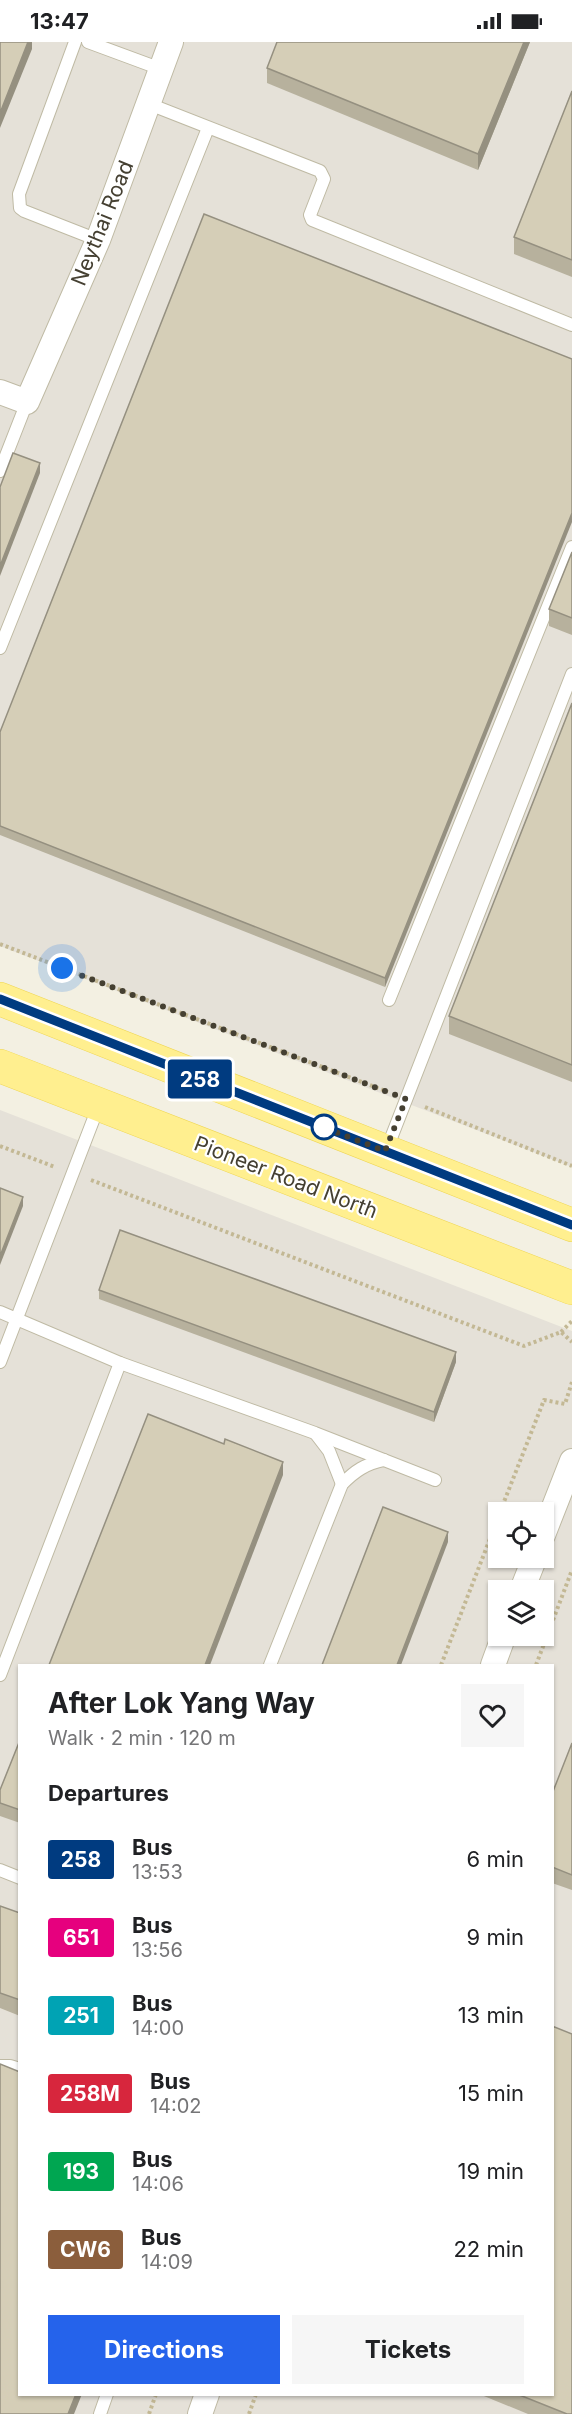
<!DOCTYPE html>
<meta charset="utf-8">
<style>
:root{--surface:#fff;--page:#f6f6f6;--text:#202124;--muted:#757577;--accent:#2563eb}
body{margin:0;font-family:Inter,sans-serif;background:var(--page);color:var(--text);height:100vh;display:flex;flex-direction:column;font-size:22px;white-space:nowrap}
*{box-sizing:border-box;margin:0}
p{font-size:20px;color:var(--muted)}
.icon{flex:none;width:33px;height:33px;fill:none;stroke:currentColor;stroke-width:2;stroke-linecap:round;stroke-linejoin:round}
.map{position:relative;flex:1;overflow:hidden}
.drawer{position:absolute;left:18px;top:1622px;width:536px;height:732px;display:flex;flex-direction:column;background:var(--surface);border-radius:0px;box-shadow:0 2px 4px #0004}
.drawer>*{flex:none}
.badge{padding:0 12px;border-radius:4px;font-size:21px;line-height:39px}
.tools{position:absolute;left:488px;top:1460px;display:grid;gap:12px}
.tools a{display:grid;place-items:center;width:66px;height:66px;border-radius:0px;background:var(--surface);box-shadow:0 2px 4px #0004;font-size:30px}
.you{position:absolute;width:30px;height:30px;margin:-15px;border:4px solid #fff;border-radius:50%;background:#1a73e8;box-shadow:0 0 0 9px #1a73e833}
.map>.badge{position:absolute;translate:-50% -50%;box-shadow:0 0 0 3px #fff}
h2{padding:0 30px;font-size:22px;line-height:54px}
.round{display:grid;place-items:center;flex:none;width:63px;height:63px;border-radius:0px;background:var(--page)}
.summary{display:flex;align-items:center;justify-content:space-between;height:102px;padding:0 30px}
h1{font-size:28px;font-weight:700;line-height:45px}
.action{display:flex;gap:12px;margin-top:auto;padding:12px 30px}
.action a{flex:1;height:69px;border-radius:0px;background:var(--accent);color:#fff;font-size:24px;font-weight:700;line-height:69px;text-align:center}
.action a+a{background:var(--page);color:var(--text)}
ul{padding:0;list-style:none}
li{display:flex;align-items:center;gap:18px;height:78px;padding:0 30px}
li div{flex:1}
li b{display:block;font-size:22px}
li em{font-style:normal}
li .badge{min-width:66px;font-weight:700;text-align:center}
.status{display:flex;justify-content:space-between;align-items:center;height:42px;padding:0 30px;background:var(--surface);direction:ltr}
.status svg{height:16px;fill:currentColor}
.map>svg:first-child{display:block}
.industrial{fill:#e5e1d8;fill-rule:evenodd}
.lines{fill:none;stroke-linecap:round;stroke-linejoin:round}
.lane-casing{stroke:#bfbaa4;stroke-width:14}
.street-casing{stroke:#bfbaa4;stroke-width:26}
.primary-casing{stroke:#efd654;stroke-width:34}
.path{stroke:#c3b894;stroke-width:4;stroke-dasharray:3 3;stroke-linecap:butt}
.lane{stroke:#fff;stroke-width:12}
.street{stroke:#fff;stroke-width:24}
.primary{stroke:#ffef8f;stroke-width:33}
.wall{fill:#b7b19d}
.shaded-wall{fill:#959080}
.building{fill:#d5ceb7;stroke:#959080;stroke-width:1.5}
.line-casing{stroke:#fff;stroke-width:14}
.line{stroke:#003b80;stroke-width:9}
.walk{stroke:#454032;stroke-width:6;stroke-dasharray:0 10.8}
.stop-dot{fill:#fff;stroke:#003b80;stroke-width:3}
.labels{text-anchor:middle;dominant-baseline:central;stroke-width:4.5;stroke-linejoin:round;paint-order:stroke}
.street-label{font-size:21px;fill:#454032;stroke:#fff}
</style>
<div class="status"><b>13:47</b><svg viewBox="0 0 49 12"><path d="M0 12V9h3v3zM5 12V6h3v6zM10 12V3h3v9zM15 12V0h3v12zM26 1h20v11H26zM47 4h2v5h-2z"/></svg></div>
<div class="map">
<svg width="572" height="2372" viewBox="0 0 572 2372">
<rect width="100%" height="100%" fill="#f3f0e2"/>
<g class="industrial">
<polygon points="0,0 572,0 572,1125 0,904"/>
<path d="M0,1068L572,1289V2372H0ZM498,1470H543V1515H498ZM498,1548H543V1593H498ZM20,1623H552V2352H20Z"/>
</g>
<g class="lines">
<defs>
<g id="lane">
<polyline points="75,0 19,152 20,166 24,169 98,198"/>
<polyline points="88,0 161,27"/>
<polyline points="149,62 320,129 324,137 310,173 312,178 572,283"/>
<polyline points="0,429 27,360"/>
<polyline points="0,606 208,86"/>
<polyline points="389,958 572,505"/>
<polyline points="386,1109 572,632"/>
<polyline points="0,1270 120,1321 315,1391 435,1438"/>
<polyline points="0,1320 99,1063"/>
<polyline points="316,1392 329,1409 342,1442"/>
<path d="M270,1623L342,1442C355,1429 365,1422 384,1418"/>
<polyline points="0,1633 120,1321"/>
<polyline points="0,1828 20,1836"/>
<polyline points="0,2024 10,2024 20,2027"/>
<polyline points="100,2372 107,2352"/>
</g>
<g id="street">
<polyline points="0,350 27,360 98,198 171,0"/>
<polyline points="543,1493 572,1419"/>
<polyline points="522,1548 535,1515"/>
<polyline points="493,1623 504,1593"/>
<polyline points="200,2372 207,2352"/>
</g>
<g id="primary">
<polyline points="0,957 572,1183"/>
<polyline points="0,1024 572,1246"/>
</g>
</defs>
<use href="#lane" class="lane-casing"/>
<use href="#street" class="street-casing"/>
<use href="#primary" class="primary-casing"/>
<g class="path">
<polyline points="0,902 388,1050"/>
<polyline points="425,1065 572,1124"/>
<polyline points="0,1104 55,1125"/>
<polyline points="91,1138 524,1304 561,1290 572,1300"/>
<polyline points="561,1290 572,1279"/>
<polyline points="500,1470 544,1358 565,1362 572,1340"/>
<polyline points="441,1623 498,1476"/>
<polyline points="536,1623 572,1528"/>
<polyline points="149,2372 156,2352"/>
<polyline points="249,2372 256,2352"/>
</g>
<use href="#lane" class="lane"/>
<use href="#street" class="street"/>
<use href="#primary" class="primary"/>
</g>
<g class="wall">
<polygon points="277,0 530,0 478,128 267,41 267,26"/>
<polygon points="572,49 572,235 514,212 514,195"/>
<polygon points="572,317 385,945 0,793 0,690"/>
<polygon points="572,510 572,593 549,584 549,567"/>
<polygon points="572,661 572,1040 449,992 449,974"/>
<polygon points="99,1248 456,1320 434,1380 99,1257"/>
<polygon points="20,1698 20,1781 0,1774 0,1748"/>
<polygon points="572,1701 572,1848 552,1841 552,1752"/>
<polygon points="0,1864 20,1871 20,1974 0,1966"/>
<polygon points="479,2352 552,2352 572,2372 528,2372"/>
</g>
<g class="shaded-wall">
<polygon points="28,0 32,0 32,7 0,86 0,71"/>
<polygon points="524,0 530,0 478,128 478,112"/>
<polygon points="40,421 40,431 0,534 0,524"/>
<polygon points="572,471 572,480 385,945 385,936"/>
<polygon points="23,1155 23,1164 0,1223 0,1214"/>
<polygon points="456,1310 456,1320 434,1380 434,1370"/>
<polygon points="283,1420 283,1433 210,1623 205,1623"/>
<polygon points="448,1490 448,1500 401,1623 397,1623"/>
<polygon points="76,2352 82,2352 74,2372 68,2372"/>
</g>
<g class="building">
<polygon points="0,0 28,0 0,71"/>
<polygon points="277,0 524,0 478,112 267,26"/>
<polygon points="572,49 572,218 514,195"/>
<polygon points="204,172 572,317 572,471 385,936 0,784 0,690"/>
<polygon points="13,411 40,421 0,524 0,445"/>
<polygon points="572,510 572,576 549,567"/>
<polygon points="572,661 572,1023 449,974"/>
<polygon points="0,1146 23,1155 0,1214"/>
<polygon points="120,1188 456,1310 434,1370 99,1248"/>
<polygon points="148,1372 224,1402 225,1397 283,1420 205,1623 49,1623"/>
<polygon points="383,1465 448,1490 397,1623 322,1623"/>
<polygon points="20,1698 20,1768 0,1761 0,1748"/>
<polygon points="572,1701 572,1833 552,1825 552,1752"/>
<polygon points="0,1864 20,1871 20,1958 0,1951"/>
<polygon points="552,1984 572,1992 572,2372 567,2372 517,2352 552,2352"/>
<polygon points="0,2022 20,2030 20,2352 76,2352 68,2372 0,2372"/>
</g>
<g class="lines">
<defs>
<polyline id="line" points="0,957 572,1183"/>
</defs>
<use href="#line" class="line-casing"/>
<use href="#line" class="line"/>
<polyline class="walk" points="62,926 406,1057 385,1109 320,1084 324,1085"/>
</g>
<circle class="stop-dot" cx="324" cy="1085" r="12"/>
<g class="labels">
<g class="street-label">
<text transform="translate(102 181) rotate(-68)">Neythai Road</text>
<text transform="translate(286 1135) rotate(21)">Pioneer Road North</text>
</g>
</g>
</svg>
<div class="tools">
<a><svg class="icon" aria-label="locate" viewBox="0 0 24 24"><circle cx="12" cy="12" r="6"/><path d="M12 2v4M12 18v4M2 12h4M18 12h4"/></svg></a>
<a><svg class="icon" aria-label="layers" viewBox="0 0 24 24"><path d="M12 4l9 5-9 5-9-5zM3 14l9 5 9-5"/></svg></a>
</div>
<div class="you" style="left:62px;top:926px"></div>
<b class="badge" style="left:200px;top:1037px;background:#003b80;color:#fff">258</b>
<section class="drawer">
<div class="summary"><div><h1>After Lok Yang Way</h1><p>Walk · 2 min · 120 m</p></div><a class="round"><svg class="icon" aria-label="heart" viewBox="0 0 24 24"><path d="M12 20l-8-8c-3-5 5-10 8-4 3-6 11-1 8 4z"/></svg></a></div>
<h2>Departures</h2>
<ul>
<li><span class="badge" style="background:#003b80;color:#fff">258</span><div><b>Bus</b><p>13:53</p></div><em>6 min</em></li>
<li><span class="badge" style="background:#e6007e;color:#fff">651</span><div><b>Bus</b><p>13:56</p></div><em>9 min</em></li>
<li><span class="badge" style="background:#00a3b4;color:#fff">251</span><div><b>Bus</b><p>14:00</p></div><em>13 min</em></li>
<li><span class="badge" style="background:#d7263d;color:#fff">258M</span><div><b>Bus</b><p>14:02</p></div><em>15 min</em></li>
<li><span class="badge" style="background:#00a651;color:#fff">193</span><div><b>Bus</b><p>14:06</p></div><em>19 min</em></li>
<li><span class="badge" style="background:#8b5e3c;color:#fff">CW6</span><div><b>Bus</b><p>14:09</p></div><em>22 min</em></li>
</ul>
<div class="action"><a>Directions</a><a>Tickets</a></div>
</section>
</div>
